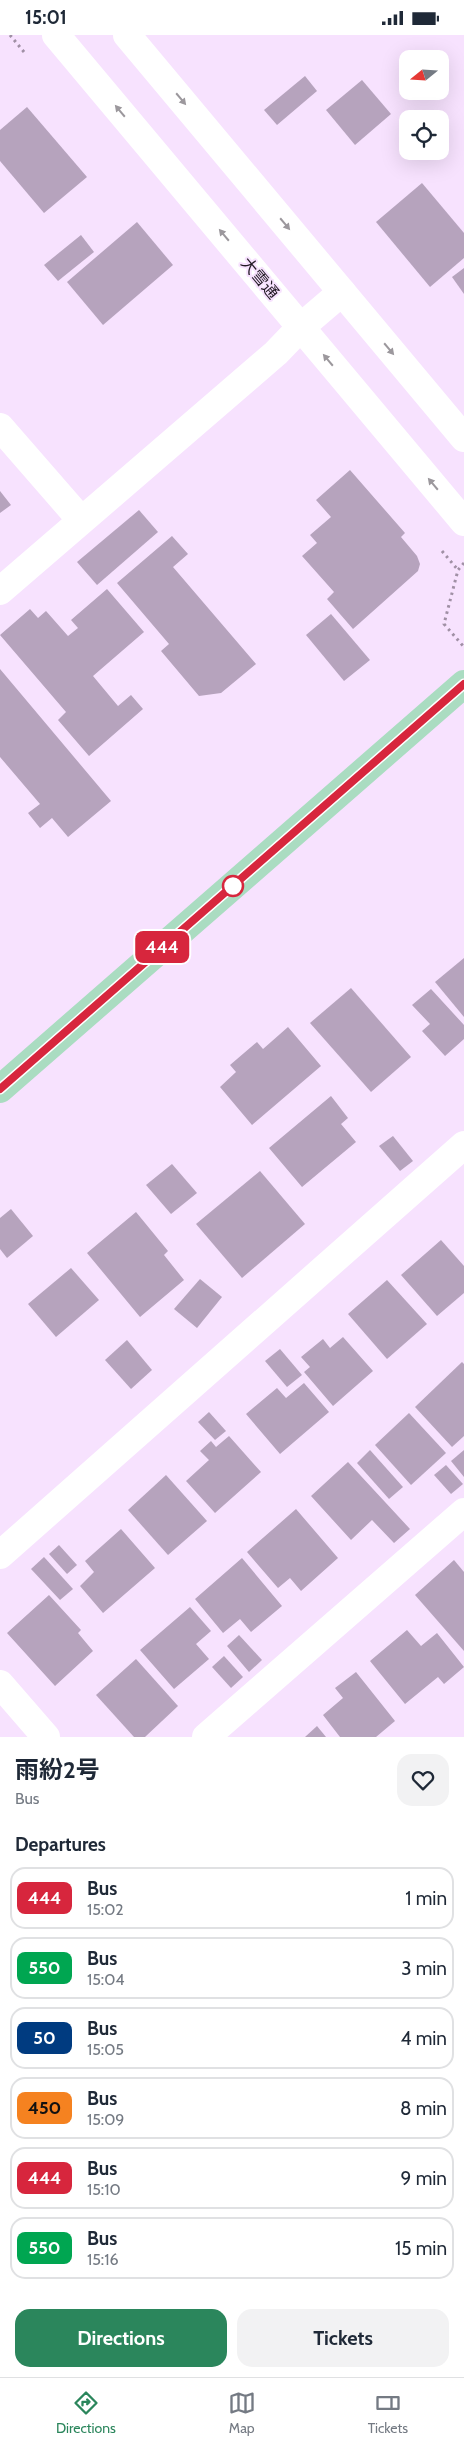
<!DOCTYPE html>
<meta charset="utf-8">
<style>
:root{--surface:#fff;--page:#f2f2f3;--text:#1f2937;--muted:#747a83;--line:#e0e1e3;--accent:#2b865c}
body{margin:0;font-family:Cabin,"Noto Sans JP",sans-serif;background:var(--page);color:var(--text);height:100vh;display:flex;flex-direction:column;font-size:19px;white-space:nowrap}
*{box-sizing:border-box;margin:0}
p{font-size:16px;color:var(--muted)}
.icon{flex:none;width:28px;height:28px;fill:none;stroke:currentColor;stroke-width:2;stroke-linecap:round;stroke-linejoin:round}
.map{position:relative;height:1702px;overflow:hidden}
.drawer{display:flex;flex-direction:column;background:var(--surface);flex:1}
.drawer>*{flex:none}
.badge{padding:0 10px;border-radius:8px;font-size:18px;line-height:32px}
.needle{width:32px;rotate:252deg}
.tools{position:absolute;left:399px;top:15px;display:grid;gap:10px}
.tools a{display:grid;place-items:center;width:50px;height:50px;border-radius:10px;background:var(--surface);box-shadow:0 5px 20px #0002;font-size:25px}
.map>.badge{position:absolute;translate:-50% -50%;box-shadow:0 0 0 2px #fff}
h2{padding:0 15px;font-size:19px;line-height:45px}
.round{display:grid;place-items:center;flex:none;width:52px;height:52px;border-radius:15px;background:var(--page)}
.overview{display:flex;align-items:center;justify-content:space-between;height:85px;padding:0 15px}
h1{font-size:24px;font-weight:700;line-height:38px}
.cta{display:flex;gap:10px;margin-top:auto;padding:10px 15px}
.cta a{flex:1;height:58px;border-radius:15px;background:var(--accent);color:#fff;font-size:20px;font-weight:700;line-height:58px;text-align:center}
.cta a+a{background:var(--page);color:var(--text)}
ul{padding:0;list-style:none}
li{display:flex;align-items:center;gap:15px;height:62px;margin:0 10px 8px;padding:0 5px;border:2px solid var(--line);border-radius:15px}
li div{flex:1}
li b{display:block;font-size:19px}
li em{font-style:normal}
li .badge{min-width:55px;font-weight:700;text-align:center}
.status{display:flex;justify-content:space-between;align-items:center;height:35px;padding:0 25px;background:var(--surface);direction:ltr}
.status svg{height:14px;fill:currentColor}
.tabs{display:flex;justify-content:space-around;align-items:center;height:70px;border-top:1px solid var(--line);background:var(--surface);font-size:14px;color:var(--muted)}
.tabs a{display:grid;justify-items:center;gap:2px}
.tabs .active{color:var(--accent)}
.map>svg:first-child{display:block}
.building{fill:#b6a3bd}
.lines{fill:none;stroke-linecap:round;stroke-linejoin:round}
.path{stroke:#a090a5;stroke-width:3;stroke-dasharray:2.5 4;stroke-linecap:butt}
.minor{stroke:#fff;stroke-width:28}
.tertiary{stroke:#fff;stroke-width:28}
.primary{stroke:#aadcc1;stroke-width:28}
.oneway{fill:#9c989d}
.line-casing{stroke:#fff;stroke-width:11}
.line{stroke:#d7263d;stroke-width:8}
.stop-dot{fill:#fff;stroke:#d7263d;stroke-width:2.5}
.labels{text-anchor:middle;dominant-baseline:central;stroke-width:4;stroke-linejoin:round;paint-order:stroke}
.street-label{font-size:16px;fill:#231b25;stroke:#f7e2fe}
</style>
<div class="status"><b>15:01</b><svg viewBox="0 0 49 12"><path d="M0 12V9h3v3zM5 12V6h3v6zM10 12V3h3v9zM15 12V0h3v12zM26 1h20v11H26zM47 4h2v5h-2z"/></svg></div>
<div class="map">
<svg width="464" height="1702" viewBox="0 0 464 1702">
<rect width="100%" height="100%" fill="#f7e2fe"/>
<g class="building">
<polygon points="305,41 317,56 277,90 264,75"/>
<polygon points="362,45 391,79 355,110 326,75"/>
<polygon points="27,72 87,142 44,178 0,126 0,95"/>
<polygon points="422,148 464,198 464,223 430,252 376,187"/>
<polygon points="137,187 173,230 103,290 67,247"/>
<polygon points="81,200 94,217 58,246 44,230"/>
<polygon points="464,233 464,259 452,242"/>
<polygon points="350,435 405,498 401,502 417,521 420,529 418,536 353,594 327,564 334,557 302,521 317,508 310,500 331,482 316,465"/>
<polygon points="0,456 11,470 0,478"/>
<polygon points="139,475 158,497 97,550 77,527"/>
<polygon points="172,501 188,519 173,532 256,629 221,658 199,661 161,616 169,609 117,548"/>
<polygon points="107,554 144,597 93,641 118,671 131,660 143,674 89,721 58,685 66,677 0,600 30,574 38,583 46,576 68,601 78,593 71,585"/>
<polygon points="331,579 370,625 344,646 306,600"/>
<polygon points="0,634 111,766 68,802 52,783 40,793 28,778 40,769 0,722"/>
<polygon points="464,923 464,982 435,947"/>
<polygon points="351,953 411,1022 371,1057 310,988"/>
<polygon points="431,954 464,990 464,1004 445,1021 422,996 430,989 412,970"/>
<polygon points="288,992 321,1031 252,1090 220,1052 236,1037 230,1030 257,1007 263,1014"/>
<polygon points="331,1061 348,1083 341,1089 356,1107 302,1152 269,1113"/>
<polygon points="393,1101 413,1126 400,1136 379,1111"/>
<polygon points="172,1129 197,1158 171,1179 146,1150"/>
<polygon points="260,1136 305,1189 242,1243 196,1189"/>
<polygon points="11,1174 33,1201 7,1223 0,1214 0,1183"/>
<polygon points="136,1177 168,1216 164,1220 184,1245 140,1282 87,1218"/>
<polygon points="441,1205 464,1231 464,1258 437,1281 401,1240"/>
<polygon points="71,1233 99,1265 56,1302 28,1269"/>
<polygon points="200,1244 222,1262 197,1293 174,1274"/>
<polygon points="387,1245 427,1289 387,1324 348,1279"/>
<polygon points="343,1302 373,1336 333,1371 304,1337 310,1332 301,1322 323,1304 330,1313"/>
<polygon points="127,1305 152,1335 131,1354 105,1325"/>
<polygon points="280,1314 302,1340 287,1352 265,1326"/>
<polygon points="462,1327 464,1329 464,1401 452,1412 415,1372"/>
<polygon points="304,1348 329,1377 280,1419 246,1379 277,1353 286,1363"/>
<polygon points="209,1377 226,1396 215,1405 198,1387"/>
<polygon points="409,1378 446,1418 411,1450 375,1410"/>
<polygon points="229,1401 261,1437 215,1478 186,1446 209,1425 200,1416 211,1406 216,1412"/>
<polygon points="370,1415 403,1452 389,1464 357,1428"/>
<polygon points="464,1415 464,1442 451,1426"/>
<polygon points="348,1427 410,1494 394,1508 372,1485 351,1505 311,1461"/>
<polygon points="446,1430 463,1449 451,1459 434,1440"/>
<polygon points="166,1440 207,1486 168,1520 128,1475"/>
<polygon points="296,1474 338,1523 301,1556 290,1543 278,1553 247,1517"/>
<polygon points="121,1494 155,1533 103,1578 80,1551 94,1537 85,1526"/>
<polygon points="59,1510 77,1530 67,1539 49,1519"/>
<polygon points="44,1522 73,1554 60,1565 31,1534"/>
<polygon points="242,1523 282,1571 251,1597 240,1584 223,1598 195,1564"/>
<polygon points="454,1525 464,1537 464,1616 415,1560"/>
<polygon points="49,1560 81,1595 78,1598 93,1616 55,1651 7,1598"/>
<polygon points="190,1572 211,1596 196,1609 209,1624 174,1654 140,1615"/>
<polygon points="407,1595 421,1611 437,1598 464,1632 444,1649 438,1642 405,1669 370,1626"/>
<polygon points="239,1600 262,1625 249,1637 227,1611"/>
<polygon points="224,1621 243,1642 231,1653 212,1632"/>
<polygon points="136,1624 178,1671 145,1702 134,1702 96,1660"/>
<polygon points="356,1637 395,1686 376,1702 340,1702 323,1680 343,1663 335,1653"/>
<polygon points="317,1691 326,1702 305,1702"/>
</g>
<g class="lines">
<g class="path">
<polyline points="10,0 24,17"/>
<polyline points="442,516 458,535"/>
<polyline points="464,528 458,535 444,589 464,612"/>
</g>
<g class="minor">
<polyline points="0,392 81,485"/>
<polyline points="0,556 276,318 301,292 342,257"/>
<polyline points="206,1702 464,1477"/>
</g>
<g class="tertiary">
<polyline points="56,0 464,487"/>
<polyline points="127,0 464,403"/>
<polyline points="0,1520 464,1110"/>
<polyline points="0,1649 46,1702"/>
</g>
<polyline class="primary" points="0,1054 464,649"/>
</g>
<defs><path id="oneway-solid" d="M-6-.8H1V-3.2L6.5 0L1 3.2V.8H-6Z" transform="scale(1.25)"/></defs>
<g class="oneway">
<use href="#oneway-solid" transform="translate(181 64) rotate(50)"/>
<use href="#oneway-solid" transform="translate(120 76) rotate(-130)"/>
<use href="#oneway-solid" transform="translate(285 189) rotate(50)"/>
<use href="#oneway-solid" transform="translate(224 200) rotate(-130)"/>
<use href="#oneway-solid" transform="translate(389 314) rotate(50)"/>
<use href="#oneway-solid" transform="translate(328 325) rotate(-130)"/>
<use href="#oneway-solid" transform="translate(433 449) rotate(-130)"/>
</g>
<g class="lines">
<defs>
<polyline id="line" points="0,1054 464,649"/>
</defs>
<use href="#line" class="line-casing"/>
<use href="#line" class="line"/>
</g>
<circle class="stop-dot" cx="233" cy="851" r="10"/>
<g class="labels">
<g class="street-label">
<text transform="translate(260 243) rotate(50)">大雪通</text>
</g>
</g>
</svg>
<div class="tools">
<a><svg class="needle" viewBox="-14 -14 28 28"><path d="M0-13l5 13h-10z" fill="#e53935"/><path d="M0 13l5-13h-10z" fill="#747a83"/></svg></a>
<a><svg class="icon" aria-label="locate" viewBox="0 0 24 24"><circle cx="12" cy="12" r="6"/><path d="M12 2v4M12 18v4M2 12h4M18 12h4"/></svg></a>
</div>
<b class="badge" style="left:162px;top:912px;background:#d7263d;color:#fff">444</b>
</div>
<section class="drawer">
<div class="overview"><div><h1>雨紛2号</h1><p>Bus</p></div><a class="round"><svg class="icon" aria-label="heart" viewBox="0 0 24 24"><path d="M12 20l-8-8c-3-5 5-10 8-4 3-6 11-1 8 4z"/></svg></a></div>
<h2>Departures</h2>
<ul>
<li><span class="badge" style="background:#d7263d;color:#fff">444</span><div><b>Bus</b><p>15:02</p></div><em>1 min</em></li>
<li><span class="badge" style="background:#00a651;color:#fff">550</span><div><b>Bus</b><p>15:04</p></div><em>3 min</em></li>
<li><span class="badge" style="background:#003b80;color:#fff">50</span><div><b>Bus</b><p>15:05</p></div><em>4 min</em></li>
<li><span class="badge" style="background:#f58220;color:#111">450</span><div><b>Bus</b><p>15:09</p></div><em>8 min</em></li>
<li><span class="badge" style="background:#d7263d;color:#fff">444</span><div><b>Bus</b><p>15:10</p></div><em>9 min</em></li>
<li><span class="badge" style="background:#00a651;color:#fff">550</span><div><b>Bus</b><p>15:16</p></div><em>15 min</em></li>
</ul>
<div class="cta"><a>Directions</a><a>Tickets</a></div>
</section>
<nav class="tabs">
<a class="active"><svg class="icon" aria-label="directions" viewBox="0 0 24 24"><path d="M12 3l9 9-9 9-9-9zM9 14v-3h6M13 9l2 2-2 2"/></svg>Directions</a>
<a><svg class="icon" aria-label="map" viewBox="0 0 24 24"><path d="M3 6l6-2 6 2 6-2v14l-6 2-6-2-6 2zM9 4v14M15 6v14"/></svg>Map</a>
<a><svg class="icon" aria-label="tickets" viewBox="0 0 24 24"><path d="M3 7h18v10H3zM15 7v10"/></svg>Tickets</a>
</nav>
